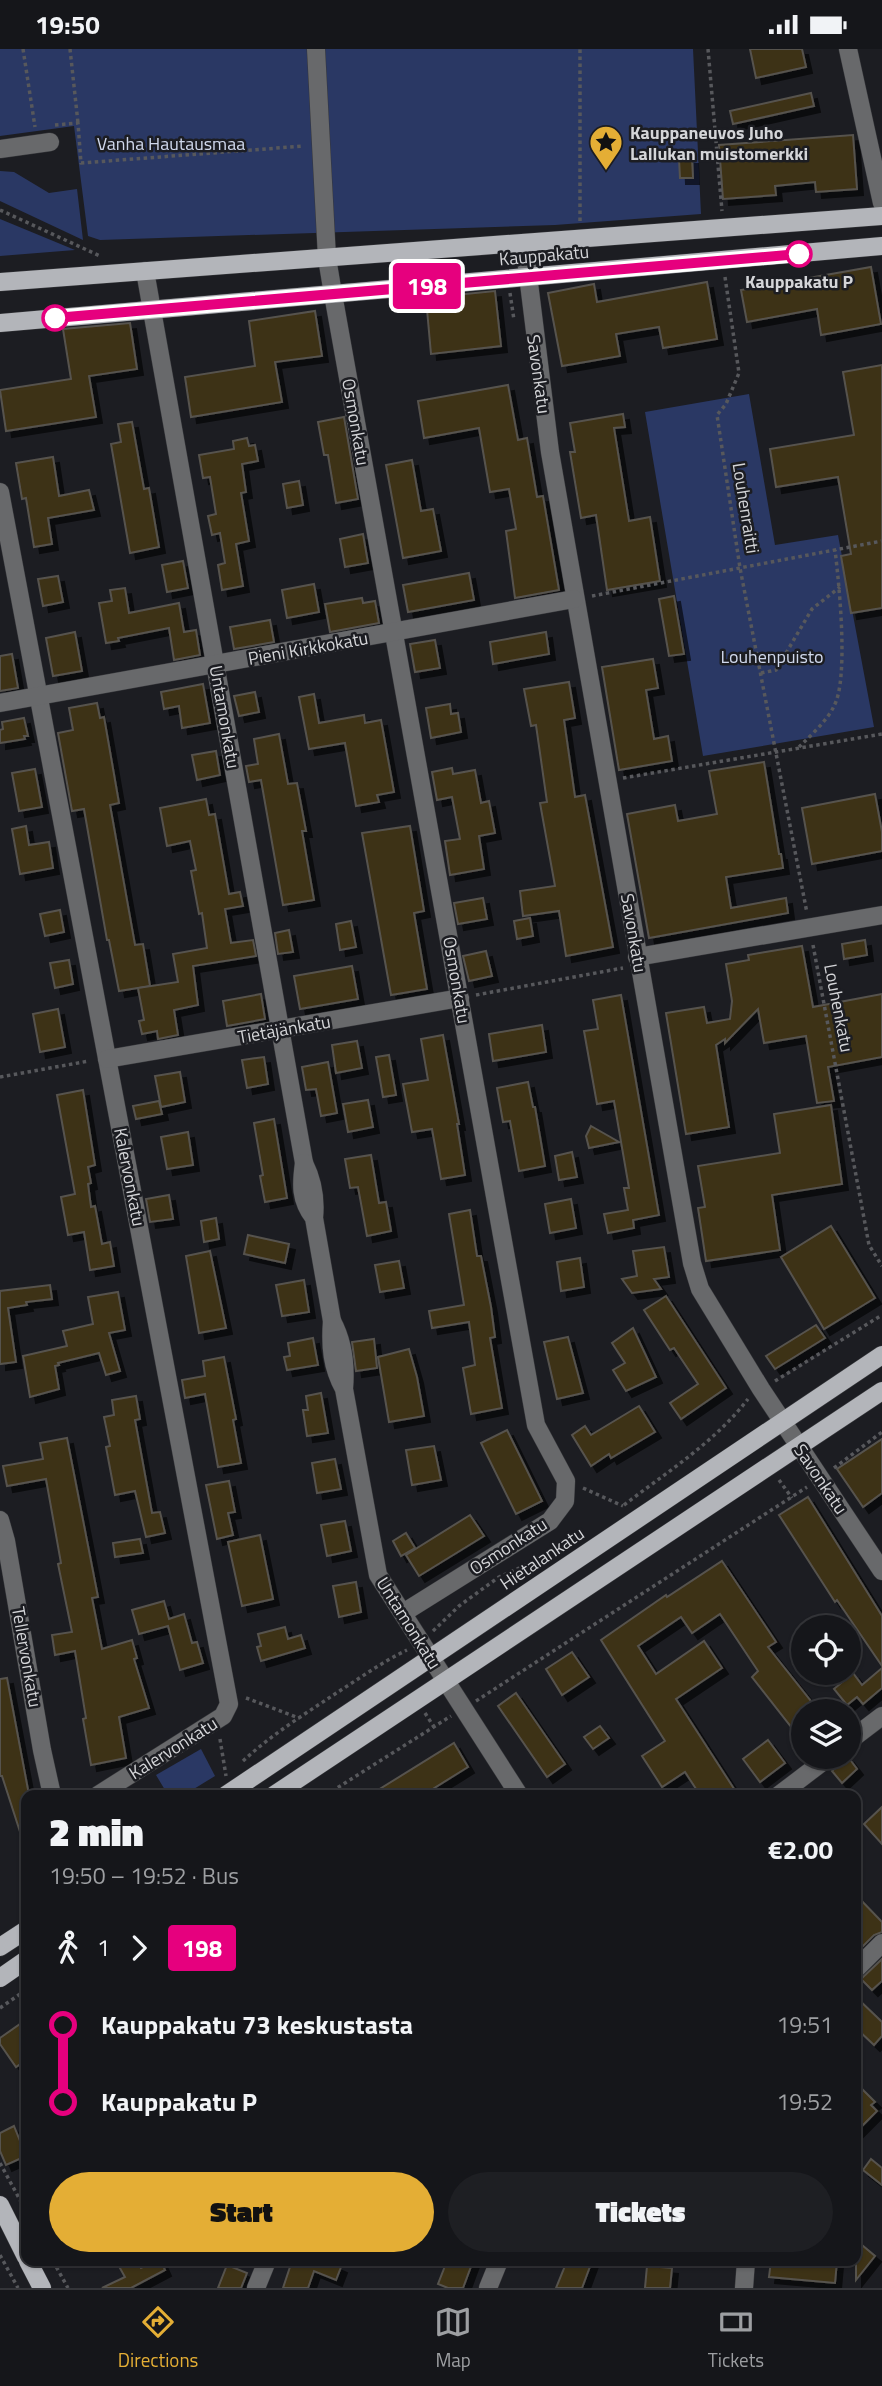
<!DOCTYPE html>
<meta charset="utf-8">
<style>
:root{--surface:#15161a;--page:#1e1f23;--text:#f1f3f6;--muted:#9d9fa2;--line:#343539;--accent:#e4ae35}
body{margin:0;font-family:"Titillium Web",sans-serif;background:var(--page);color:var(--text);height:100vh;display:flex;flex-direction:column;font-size:26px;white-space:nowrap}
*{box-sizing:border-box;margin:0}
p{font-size:23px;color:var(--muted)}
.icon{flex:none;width:38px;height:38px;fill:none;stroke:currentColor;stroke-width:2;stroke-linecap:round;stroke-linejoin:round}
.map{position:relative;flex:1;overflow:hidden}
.side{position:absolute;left:21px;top:1741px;width:840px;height:476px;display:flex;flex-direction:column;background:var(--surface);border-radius:14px;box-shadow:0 2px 5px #0004,0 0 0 2px var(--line)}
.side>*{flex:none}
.badge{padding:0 14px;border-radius:5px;font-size:24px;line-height:46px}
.fabs{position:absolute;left:791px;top:1566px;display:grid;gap:14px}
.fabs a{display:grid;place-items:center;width:70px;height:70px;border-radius:50%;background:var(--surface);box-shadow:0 2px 5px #0004,0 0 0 2px var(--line);font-size:35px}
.map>.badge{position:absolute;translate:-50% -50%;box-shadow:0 0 0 4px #fff}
.legs{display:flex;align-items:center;gap:10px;height:77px;padding:0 28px;font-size:23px}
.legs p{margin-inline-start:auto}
.headline{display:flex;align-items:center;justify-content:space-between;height:119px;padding:0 28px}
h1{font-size:38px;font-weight:800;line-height:52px}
.action{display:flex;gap:14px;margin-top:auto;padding:14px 28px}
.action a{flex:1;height:80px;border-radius:42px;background:var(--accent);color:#111;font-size:28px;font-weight:800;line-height:80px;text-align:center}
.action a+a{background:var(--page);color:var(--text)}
ul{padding:0 28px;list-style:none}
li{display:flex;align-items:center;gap:24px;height:77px;font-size:26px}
li i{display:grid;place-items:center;width:10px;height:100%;margin:0 9px;background:currentColor}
li i::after{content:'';width:18px;height:18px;margin:-9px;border:5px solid;border-radius:50%;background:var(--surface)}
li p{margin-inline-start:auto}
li:first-child i{background:linear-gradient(#0000 50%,currentColor 0)}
li:last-child i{background:linear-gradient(currentColor 50%,#0000 0)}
.status{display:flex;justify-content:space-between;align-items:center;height:49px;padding:0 35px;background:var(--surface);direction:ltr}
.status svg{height:19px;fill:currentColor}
.tabs{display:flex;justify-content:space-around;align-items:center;height:98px;border-top:2px solid var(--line);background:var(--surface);font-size:19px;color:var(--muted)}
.tabs a{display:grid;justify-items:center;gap:4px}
.tabs .selected{color:var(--accent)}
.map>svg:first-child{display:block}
.green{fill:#2a3864}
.building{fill:#3e3014;stroke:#56534e;stroke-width:2;filter:url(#shadow)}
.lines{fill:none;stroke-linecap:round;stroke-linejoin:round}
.minor-casing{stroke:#36373b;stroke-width:19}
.major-casing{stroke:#36373b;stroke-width:19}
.path{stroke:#57585c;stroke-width:3.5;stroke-dasharray:3.5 3.5;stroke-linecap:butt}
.minor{stroke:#68696b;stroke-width:18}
.major{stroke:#b3b5ba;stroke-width:18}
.line-1-casing{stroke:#fff;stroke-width:16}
.line-1{stroke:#e6007e;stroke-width:10}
.stop-1-dot{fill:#fff;stroke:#e6007e;stroke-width:3.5}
.labels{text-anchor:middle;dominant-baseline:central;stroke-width:5;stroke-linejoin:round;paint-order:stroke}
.poi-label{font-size:18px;font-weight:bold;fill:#d4d5d8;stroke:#1c1d22;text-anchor:start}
.park-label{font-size:18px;fill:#d0d8ec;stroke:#1c1d22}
.street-label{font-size:18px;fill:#d4d5d8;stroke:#1c1d22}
.stop-label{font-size:18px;font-weight:bold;fill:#d4d5d8;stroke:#1c1d22}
</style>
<div class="status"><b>19:50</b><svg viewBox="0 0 49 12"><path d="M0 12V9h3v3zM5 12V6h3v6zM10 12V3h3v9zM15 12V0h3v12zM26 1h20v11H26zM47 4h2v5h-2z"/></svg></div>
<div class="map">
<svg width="882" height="2239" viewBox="0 0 882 2239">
<defs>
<filter id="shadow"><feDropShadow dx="6" dy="6" stdDeviation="0" flood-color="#0009"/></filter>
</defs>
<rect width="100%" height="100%" fill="#1c1d22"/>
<g class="green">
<polygon points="0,0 693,0 701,165 555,176 100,191 88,187 74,77 0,87"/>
<polygon points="0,122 14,123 49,144 77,140 83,191 0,152"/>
<polygon points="0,170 75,201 0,207"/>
<polygon points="749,345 775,496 838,486 874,678 703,707 645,363"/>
<polygon points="201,1700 215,1727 184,1746 168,1746 156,1726"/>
</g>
<g class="building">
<polygon points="750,0 802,0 806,18 756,29"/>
<polygon points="811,44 814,57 733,75 730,62"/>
<polygon points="853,86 857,140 816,143 815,133 775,137 776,146 723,150 719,96"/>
<polygon points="679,109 692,109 693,129 680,129"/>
<polygon points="871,218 881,275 821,286 817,260 747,273 741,241"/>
<polygon points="707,233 717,290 663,299 659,278 616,285 620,307 562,317 548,244 594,235 597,253"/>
<polygon points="495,242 501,297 431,305 426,249"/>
<polygon points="315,262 322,307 275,313 282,353 191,368 185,328 255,317 249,272"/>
<polygon points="130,274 137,320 89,327 96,368 6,382 0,341 71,330 63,280"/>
<polygon points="882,316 882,559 851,564 841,507 851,505 838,428 776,438 770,400 854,386 843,323"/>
<polygon points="508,336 518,391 527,389 537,448 543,447 559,541 515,549 506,482 516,480 509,440 490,443 479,379 424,389 418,352"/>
<polygon points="623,365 625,378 614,379 629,472 650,468 660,532 607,541 596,466 581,469 570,403 575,403 570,374"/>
<polygon points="344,368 358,450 336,454 328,406 324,406 318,373"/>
<polygon points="132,373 144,440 149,439 159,498 130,504 111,395 121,393 118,375"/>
<polygon points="247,389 249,397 255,396 258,412 242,415 246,443 241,444 249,492 236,495 243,537 222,541 218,516 225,514 220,484 212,486 208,467 216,465 210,428 203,429 199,406 234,400 233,392"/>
<polygon points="53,408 59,447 89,441 94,461 48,469 52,495 34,498 26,449 22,450 16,414"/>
<polygon points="412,411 421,462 433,460 441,502 403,509 386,416"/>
<polygon points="299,432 303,456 287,459 283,435"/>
<polygon points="363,485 368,514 345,518 340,490"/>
<polygon points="183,512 188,539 167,543 162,516"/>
<polygon points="469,524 474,551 408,563 403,536"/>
<polygon points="58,527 63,553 43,557 38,530"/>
<polygon points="314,535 319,563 287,569 282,541"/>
<polygon points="125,539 129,564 179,554 184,583 196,581 200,606 174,611 169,579 118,589 119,592 106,594 99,554 112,552 110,541"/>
<polygon points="674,547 684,605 669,607 659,550"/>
<polygon points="362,549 363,554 375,552 379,574 330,583 325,555"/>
<polygon points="270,571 274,593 234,600 230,578"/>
<polygon points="75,583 82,622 53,627 46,589"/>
<polygon points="546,583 549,605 493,615 490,593"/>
<polygon points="435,591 440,619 415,623 410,595"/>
<polygon points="12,605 18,639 0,642 0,607"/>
<polygon points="653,610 658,639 646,641 654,690 668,687 672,712 619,721 602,618"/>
<polygon points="569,633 575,669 564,671 575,748 585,746 613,898 566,907 559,862 523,867 520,842 555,837 540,754 547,753 536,676 531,677 524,640"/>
<polygon points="203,635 210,674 182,679 179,657 164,660 161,643"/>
<polygon points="255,643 259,663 239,667 234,647"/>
<polygon points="314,645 319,674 364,666 365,674 381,671 394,743 377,746 379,753 356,757 345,694 309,700 299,648"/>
<polygon points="97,654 100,669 104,668 119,754 110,756 135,896 143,895 150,937 119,942 109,891 107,891 84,760 72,762 58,684 73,681 69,659"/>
<polygon points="450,655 451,665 458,664 461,683 431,689 426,659"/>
<polygon points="24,669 28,687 24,687 25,690 0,694 0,681 3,680 2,673"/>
<polygon points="279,685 288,735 297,734 306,782 302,782 314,851 283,856 261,731 249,733 246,717 258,715 254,690"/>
<polygon points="216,702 220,726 197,731 192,706"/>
<polygon points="764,713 779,805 781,805 783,819 726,828 731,859 786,849 788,864 649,889 627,765 675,756 678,772 717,765 709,722"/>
<polygon points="452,719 453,725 475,721 481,754 489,752 495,784 479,787 484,820 450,826 445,792 460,790 452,748 437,751 432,723"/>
<polygon points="35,720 42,758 19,762 12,724"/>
<polygon points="875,745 882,783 882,802 812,815 802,759"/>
<polygon points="206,750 209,766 215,765 229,845 240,843 243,857 225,860 231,894 253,891 256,907 193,917 198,956 174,961 178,986 158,990 157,982 142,985 139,972 144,971 138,939 178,933 173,905 207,899 202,864 199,865 191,822 196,821 190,792 167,797 160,759"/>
<polygon points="26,777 29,796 49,793 53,819 20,825 12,780"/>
<polygon points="410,777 424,862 414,864 427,940 391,946 362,784"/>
<polygon points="483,849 487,870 458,875 454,854"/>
<polygon points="60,861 64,883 45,887 40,865"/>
<polygon points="530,869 533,887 517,890 514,872"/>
<polygon points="351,872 356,898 340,901 336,875"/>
<polygon points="289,881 293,903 278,905 275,884"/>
<polygon points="865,891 867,906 844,910 842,895"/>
<polygon points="802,897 813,958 882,945 882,1008 828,1018 834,1052 817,1054 806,987 764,994 758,960 725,994 725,990 716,996 729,1078 686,1085 666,964 704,958 707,974 730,970 732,952 726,915 749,911 748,906"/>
<polygon points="486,902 492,927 469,932 463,907"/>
<polygon points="69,911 73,935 55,939 50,914"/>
<polygon points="352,917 358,950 300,960 294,927"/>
<polygon points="261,945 265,970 227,977 223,952"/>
<polygon points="621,946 659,1166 633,1171 634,1179 608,1184 604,1165 628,1161 624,1139 629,1139 614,1052 597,1055 584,982 598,980 593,951"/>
<polygon points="58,960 65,998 40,1003 33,965"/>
<polygon points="542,976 546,1003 493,1012 489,985"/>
<polygon points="443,986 459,1075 457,1075 465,1126 441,1130 432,1080 412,1083 403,1035 428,1031 421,990"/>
<polygon points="357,992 362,1019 336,1024 332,996"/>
<polygon points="389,1006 396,1046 383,1048 376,1008"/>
<polygon points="264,1008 268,1035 247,1039 242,1011"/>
<polygon points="328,1013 337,1064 321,1067 316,1040 306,1041 302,1018"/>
<polygon points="180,1023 185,1053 161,1058 155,1027"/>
<polygon points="528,1033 533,1058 535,1058 545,1117 519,1122 510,1072 503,1073 497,1039"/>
<polygon points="83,1041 95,1116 88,1118 91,1134 88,1135 91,1158 95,1157 102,1195 110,1193 114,1217 90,1221 84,1183 68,1186 61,1148 75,1145 57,1046"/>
<polygon points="368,1051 373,1078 348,1083 343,1055"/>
<polygon points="159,1052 162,1065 136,1070 133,1057"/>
<polygon points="831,1056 842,1135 772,1146 780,1201 706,1212 698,1159 705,1158 698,1117 780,1104 774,1065"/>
<polygon points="274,1070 287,1149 265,1153 260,1127 263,1126 254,1074"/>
<polygon points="591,1077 619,1093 589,1099 586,1087"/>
<polygon points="188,1083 193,1116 167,1120 161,1088"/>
<polygon points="572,1103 577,1128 559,1131 555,1107"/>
<polygon points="371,1106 379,1154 386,1153 391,1182 367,1187 358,1138 350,1139 345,1110"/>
<polygon points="169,1146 173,1170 150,1173 146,1150"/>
<polygon points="571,1150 576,1179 550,1184 545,1155"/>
<polygon points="470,1161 477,1207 481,1207 491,1258 495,1288 490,1289 502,1359 471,1365 463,1319 475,1316 469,1273 432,1279 429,1262 464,1256 449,1165"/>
<polygon points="216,1169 219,1190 204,1193 201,1172"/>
<polygon points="831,1177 875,1249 824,1280 781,1208"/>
<polygon points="248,1186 289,1195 285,1214 244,1205"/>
<polygon points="664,1198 669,1228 654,1230 661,1240 632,1244 622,1230 637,1227 633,1202"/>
<polygon points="210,1202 226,1279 199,1284 186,1207"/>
<polygon points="580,1209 584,1238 561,1242 557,1213"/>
<polygon points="399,1212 404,1239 380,1243 375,1216"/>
<polygon points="304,1231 309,1263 282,1267 276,1236"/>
<polygon points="50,1236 52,1250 26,1253 27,1256 8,1259 16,1313 0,1315 0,1242"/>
<polygon points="118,1243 125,1281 109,1284 120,1322 106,1326 99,1304 58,1314 59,1316 55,1317 59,1340 30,1348 23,1307 67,1297 63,1282 93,1275 88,1248"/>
<polygon points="666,1247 726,1339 681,1370 670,1354 698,1335 674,1299 670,1301 644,1261"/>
<polygon points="816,1276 825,1289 775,1320 766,1307"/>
<polygon points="633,1279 656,1328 626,1342 613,1321 625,1314 612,1294"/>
<polygon points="568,1288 583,1344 557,1350 544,1293"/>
<polygon points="313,1289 318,1316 287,1321 284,1308 290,1307 288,1294"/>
<polygon points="374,1290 377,1319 356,1322 352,1293"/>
<polygon points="409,1300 417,1328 424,1367 389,1373 378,1308"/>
<polygon points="224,1308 236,1370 233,1371 241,1414 218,1418 205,1345 185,1349 182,1331 205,1327 203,1312"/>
<polygon points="321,1344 328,1384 307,1387 303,1361 308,1361 306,1347"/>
<polygon points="136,1347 140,1370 135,1371 152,1464 160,1463 165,1484 146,1488 135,1442 115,1446 106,1398 110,1397 104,1368 114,1366 112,1351"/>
<polygon points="639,1357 655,1383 611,1409 609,1405 591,1417 572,1386 585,1377 591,1386"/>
<polygon points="507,1381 542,1452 516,1465 481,1394"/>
<polygon points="67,1389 98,1548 92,1549 102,1600 132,1591 137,1609 134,1610 149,1659 119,1668 126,1709 91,1716 83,1670 86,1669 75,1602 55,1606 52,1586 72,1583 58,1515 61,1514 46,1430 7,1437 3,1417 43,1410 40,1394"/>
<polygon points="882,1390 882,1444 863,1458 837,1420"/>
<polygon points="434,1397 441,1431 412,1436 406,1401"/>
<polygon points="335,1410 341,1440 317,1444 312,1414"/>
<polygon points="229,1432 235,1463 228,1464 233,1486 217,1490 206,1436"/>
<polygon points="808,1448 882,1567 882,1617 837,1551 835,1553 779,1466"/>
<polygon points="470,1466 484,1487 419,1527 406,1506"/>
<polygon points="345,1472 351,1502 327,1507 321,1476"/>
<polygon points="406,1484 415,1499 401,1507 393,1492"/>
<polygon points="260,1486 273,1550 242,1557 228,1493"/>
<polygon points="140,1490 143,1504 115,1508 113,1494"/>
<polygon points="722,1512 776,1593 768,1598 814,1656 803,1662 803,1693 752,1628 758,1622 720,1565 692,1584 681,1568 638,1597 656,1625 704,1592 722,1619 676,1650 738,1746 700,1746 685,1723 662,1738 642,1707 665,1692 601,1591 666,1546 667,1548"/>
<polygon points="356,1533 361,1563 339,1568 333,1537"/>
<polygon points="164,1552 169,1570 184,1565 192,1594 197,1593 203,1614 180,1621 168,1577 139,1585 132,1561"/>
<polygon points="285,1578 288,1590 301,1586 305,1599 261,1612 257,1598 261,1597 258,1585"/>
<polygon points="572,1603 589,1628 562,1646 546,1620"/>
<polygon points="882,1619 882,1639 863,1655 857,1648 847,1656 834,1640 853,1624 862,1636"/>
<polygon points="7,1629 29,1746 26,1746 26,1791 23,1792 2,1727 0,1727 0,1630"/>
<polygon points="516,1644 565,1715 547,1728 498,1657"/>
<polygon points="600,1677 609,1689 593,1700 584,1688"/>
<polygon points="768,1691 785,1714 760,1733 743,1710"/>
<polygon points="454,1694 468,1718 423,1746 370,1746"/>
<polygon points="848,1708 857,1720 842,1734 832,1722"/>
<polygon points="882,1758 882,1795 864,1775"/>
<polygon points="856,1846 882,1873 882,1883 874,1886 856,1904"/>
<polygon points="882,1910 882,1932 872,1941 861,1930"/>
<polygon points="856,1948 882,1973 882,1987 874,1996 856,1979"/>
<polygon points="20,1975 26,1985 26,2011 16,2018 0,1995 0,1989"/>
<polygon points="856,2040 860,2044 863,2041 875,2053 871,2056 877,2062 856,2083"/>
<polygon points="14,2077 26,2107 6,2116 0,2102 0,2084"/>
<polygon points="871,2110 882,2119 882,2136 863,2121"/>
<polygon points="856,2191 875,2207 856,2231"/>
<polygon points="116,2212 137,2212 141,2219 156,2212 161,2212 165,2221 131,2239 102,2239 125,2228"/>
<polygon points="292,2212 328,2212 341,2218 336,2231 314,2222 308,2239 283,2239"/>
<polygon points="447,2212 473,2212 463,2239 448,2239 438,2235"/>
<polygon points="567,2212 592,2212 582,2239 556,2239"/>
<polygon points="771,2212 837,2212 835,2234 769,2228"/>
<polygon points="227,2216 247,2224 241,2239 218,2239"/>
<polygon points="647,2217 672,2219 670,2239 645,2239"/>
</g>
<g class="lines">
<defs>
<g id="minor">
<polyline points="316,0 327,209 333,245 536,1376 566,1432 565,1452 550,1472 403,1564"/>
<polyline points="848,0 882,154"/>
<polyline points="0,100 50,93"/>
<polyline points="524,194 550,403 692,1214 700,1240 761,1340 882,1522"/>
<polyline points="145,222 304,1114"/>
<polyline points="0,443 229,1655 223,1667 98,1746"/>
<polyline points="0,654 574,550"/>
<polyline points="637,908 882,866"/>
<polyline points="107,1010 460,949"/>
<path d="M314,1169C300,1151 301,1135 304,1114C313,1132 316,1149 314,1169L332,1272"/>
<path d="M344,1340C332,1318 330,1298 332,1272C344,1294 346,1316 344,1340L378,1526L519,1746"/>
<polyline points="0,1471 6,1492 42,1701 52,1746"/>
<polyline points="849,1692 882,1667"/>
<polyline points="779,1746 829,1708"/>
<polyline points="856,1920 882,1894"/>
<polyline points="256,2239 267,2212"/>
<polyline points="488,2239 499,2212"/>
<polyline points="744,2239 746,2212"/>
</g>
<g id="major">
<polyline points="0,233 882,167"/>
<polyline points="0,274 882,197"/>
<polyline points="226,1746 882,1306"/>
<polyline points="274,1746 882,1342"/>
<polyline points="0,1898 26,1881"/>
<polyline points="0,1929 26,1911"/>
<polyline points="0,2156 26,2208"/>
<polyline points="28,2212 42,2239"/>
</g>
</defs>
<use href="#minor" class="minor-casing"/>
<use href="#major" class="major-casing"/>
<g class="path">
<polyline points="23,0 35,78"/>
<polyline points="70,0 78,74"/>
<polyline points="708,0 722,162"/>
<polyline points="55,76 78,74 81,114 304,97"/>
<polyline points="0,161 100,207"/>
<polyline points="580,172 580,0"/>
<polyline points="725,228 739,324 726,355 717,366 740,519 807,864"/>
<polyline points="510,244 514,271"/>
<polyline points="592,547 882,492"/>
<polyline points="761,624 776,621 812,560 840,538"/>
<path d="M799,698C811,686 827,672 834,657C849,630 839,534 835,501"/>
<polyline points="623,729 882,685"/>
<polyline points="813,896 869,1196 882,1217"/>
<polyline points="476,946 623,919"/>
<polyline points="0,1028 89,1012"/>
<polyline points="775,1332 882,1266"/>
<polyline points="834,1419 882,1383"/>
<polyline points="779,1431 792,1449"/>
<polyline points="583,1439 623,1457"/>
<path d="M624,1456C667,1423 715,1393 748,1350"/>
<polyline points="433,1582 459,1557 499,1528 551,1505"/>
<polyline points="246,1649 299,1669"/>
<polyline points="476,1652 807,1438"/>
<polyline points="425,1664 434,1678"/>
<polyline points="220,1690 226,1727"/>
<path d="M243,1712C272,1685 308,1663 341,1641C363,1627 384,1612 407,1601"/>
<polyline points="201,1746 211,1740"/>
<polyline points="326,1746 451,1667"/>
<polyline points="0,1959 26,1941"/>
<polyline points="0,2114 26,2162"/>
<polyline points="0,2206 18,2239"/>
<polyline points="53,2212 68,2239"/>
</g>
<use href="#minor" class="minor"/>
<use href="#major" class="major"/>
</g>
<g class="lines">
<defs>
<polyline id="line-1" points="55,269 799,205"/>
</defs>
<use href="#line-1" class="line-1-casing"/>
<use href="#line-1" class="line-1"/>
</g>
<defs>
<symbol id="sight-pin" viewBox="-11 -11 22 30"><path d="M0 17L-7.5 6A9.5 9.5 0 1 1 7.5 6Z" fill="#e4ae35" stroke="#1c1d22"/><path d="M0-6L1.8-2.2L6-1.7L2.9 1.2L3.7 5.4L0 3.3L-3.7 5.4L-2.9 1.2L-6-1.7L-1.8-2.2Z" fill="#111"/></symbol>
</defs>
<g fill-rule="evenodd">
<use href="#sight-pin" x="587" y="74" width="38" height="52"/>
</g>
<g class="stop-1-dot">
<circle cx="799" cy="205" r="12"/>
<circle cx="55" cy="269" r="12"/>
</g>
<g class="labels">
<g class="poi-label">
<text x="630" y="83">Kauppaneuvos Juho<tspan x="630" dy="21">Lallukan muistomerkki</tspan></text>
</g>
<g class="park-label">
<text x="171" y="94">Vanha Hautausmaa</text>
<text x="772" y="607">Louhenpuisto</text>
</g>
<g class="street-label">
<text transform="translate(544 206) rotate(-5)">Kauppakatu</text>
<text transform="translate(539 325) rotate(82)">Savonkatu</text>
<text transform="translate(356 373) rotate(80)">Osmonkatu</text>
<text transform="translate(746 459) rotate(81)">Louhenraitti</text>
<text transform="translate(308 599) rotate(-10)">Pieni Kirkkokatu</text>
<text transform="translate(225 668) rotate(80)">Untamonkatu</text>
<text transform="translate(634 884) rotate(80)">Savonkatu</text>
<text transform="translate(457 931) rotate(80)">Osmonkatu</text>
<text transform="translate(839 959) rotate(79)">Louhenkatu</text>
<text transform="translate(284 980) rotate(-10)">Tietäjänkatu</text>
<text transform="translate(130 1128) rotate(79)">Kalervonkatu</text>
<text transform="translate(821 1430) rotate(56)">Savonkatu</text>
<text transform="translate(508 1497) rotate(-33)">Osmonkatu</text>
<text transform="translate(542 1509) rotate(-34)">Hietalankatu</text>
<text transform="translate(409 1574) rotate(58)">Untamonkatu</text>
<text transform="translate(27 1608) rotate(80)">Tellervonkatu</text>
<text transform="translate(173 1699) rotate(-32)">Kalervonkatu</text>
</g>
<g class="stop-label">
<text x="799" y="232">Kauppakatu P</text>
</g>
</g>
</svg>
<div class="fabs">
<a><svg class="icon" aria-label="locate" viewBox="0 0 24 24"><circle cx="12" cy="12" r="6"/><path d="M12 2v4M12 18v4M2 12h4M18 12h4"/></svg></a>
<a><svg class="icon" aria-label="layers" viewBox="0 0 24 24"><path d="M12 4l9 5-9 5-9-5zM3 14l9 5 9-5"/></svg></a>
</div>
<b class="badge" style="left:427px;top:237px;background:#e6007e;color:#fff">198</b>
<section class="side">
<div class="headline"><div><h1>2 min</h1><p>19:50 – 19:52 · Bus</p></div><b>€2.00</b></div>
<div class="legs"><svg class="icon" aria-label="walk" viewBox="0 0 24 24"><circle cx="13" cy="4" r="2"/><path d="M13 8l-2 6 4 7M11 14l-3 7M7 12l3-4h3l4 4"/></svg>1<svg class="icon" aria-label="forward" viewBox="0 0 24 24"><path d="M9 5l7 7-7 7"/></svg><b class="badge" style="background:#e6007e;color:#fff">198</b></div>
<ul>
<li><i style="color:#e6007e"></i><b>Kauppakatu 73 keskustasta</b><p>19:51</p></li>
<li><i style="color:#e6007e"></i><b>Kauppakatu P</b><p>19:52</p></li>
</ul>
<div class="action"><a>Start</a><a>Tickets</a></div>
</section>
</div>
<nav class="tabs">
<a class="selected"><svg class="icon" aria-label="directions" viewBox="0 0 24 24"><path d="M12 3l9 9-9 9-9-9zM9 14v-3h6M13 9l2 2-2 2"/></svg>Directions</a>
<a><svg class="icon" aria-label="map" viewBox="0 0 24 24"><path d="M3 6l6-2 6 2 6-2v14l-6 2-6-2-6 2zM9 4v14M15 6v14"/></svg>Map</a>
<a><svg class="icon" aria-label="tickets" viewBox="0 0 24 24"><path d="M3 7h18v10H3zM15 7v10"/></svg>Tickets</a>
</nav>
